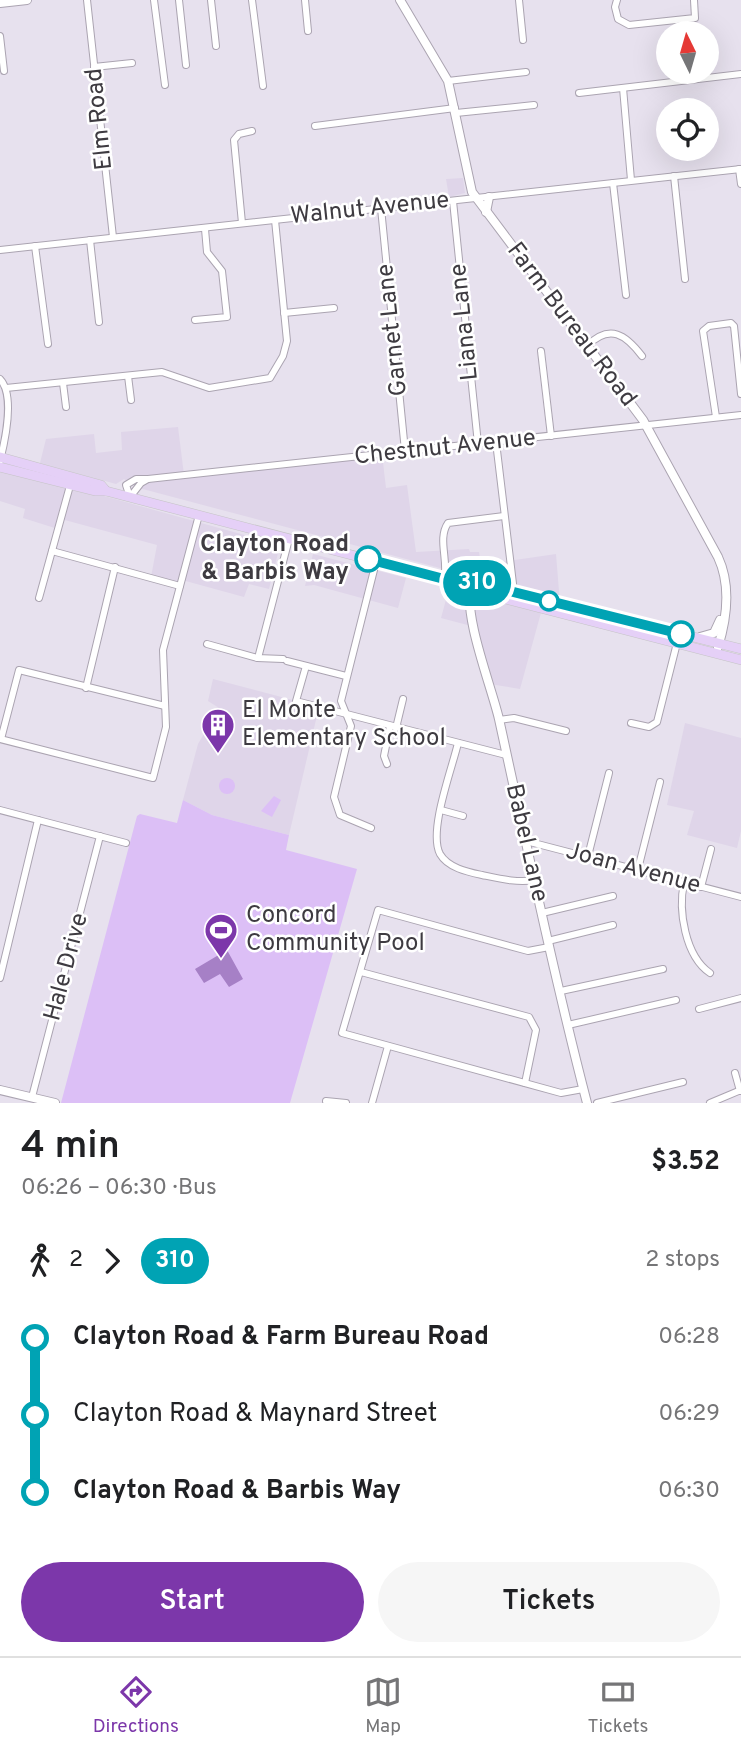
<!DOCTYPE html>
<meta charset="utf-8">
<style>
:root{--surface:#fff;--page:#f6f6f6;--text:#202124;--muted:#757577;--line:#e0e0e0;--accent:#7c37aa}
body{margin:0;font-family:Overpass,sans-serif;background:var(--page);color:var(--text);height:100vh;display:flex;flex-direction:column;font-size:26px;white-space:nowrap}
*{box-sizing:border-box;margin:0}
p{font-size:23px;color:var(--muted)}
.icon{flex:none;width:38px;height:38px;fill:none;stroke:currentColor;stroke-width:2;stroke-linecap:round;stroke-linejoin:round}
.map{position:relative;height:1103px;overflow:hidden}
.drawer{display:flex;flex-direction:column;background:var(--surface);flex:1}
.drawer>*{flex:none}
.badge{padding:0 14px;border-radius:23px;font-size:24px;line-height:46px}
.needle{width:46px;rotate:355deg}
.controls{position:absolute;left:656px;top:21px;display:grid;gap:14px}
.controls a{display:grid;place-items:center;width:63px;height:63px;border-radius:50%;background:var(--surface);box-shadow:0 7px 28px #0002;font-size:35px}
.map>.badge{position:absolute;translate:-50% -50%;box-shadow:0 0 0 4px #fff}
.legs{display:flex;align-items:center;gap:10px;height:77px;padding:0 21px;font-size:23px}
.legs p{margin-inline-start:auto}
.overview{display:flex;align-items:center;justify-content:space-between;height:119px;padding:0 21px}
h1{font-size:38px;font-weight:600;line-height:52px}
.cta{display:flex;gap:14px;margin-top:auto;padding:14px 21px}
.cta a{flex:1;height:80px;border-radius:42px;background:var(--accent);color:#fff;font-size:28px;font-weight:600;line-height:80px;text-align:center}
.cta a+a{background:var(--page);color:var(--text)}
ul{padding:0 21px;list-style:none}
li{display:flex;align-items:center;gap:24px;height:77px;font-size:26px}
li i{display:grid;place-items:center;width:10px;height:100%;margin:0 9px;background:currentColor}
li i::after{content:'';width:18px;height:18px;margin:-9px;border:5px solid;border-radius:50%;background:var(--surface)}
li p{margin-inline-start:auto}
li:first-child i{background:linear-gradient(#0000 50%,currentColor 0)}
li:last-child i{background:linear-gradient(currentColor 50%,#0000 0)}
.menu{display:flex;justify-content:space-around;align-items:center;height:98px;border-top:2px solid var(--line);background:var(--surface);font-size:19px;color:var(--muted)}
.menu a{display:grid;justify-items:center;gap:4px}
.menu .active{color:var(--accent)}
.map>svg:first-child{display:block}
.built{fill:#dfd5e9}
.green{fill:#dcbff6}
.water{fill:#a680c6}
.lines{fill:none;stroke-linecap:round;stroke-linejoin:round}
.street-casing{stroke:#aba4b1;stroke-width:8}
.secondary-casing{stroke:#aba4b1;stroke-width:10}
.primary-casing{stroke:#c5c4c6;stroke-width:10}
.street{stroke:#fff;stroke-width:6}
.secondary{stroke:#fff;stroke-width:8}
.primary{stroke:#e5d0f7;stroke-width:9}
.line-1-casing{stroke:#fff;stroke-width:16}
.line-1{stroke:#00a3b4;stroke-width:10}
.stop-1-dot{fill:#fff;stroke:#00a3b4;stroke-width:3.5}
.labels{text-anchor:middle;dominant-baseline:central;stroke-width:5;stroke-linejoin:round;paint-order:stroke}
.street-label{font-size:24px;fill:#3e3b41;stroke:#fff}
.stop-label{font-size:24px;font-weight:bold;fill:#3e3b41;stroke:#fff;text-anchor:end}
.poi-label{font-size:24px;fill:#3e3b41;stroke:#fff;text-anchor:start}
</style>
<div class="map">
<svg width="741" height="1103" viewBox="0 0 741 1103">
<rect width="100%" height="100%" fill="#e7e1ee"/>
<g class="built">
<polygon points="463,178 465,193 449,197 446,179"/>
<polygon points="178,427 184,475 382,454 386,488 407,485 416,552 469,549 470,552 479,552 481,565 556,554 560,604 471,582 455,572 139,488 146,480 128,482 124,479 116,484 40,463 46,439 94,434 96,453 122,450 121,432"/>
<polygon points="0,467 280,545 269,589 249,584 244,597 182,580 180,588 151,577 157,545 61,519 58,529 23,518 25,509 0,501"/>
<polygon points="313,554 406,578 398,608 314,585 305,586"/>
<polygon points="450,585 542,609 520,689 490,684 475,627 441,618"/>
<polygon points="213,679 319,707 289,835 212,815 183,800 198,744 219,708 208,701"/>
<polygon points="685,723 741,738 741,831 737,848 687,835 694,811 667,805"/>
</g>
<g class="green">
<circle cx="227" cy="786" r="8"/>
<polygon points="274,796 281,800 272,817 261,811"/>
<polygon points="183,800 212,815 289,835 286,850 357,869 290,1103 61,1103 137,816 140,814 177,823"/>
</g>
<polygon class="water" points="227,950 243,979 229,987 220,974 204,983 195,969"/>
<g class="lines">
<defs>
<g id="street">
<polyline points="87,0 113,237"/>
<polyline points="154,0 165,85"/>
<polyline points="179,0 186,65"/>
<polyline points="211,0 216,46"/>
<polyline points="252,0 263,86"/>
<polyline points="305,0 308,31"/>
<polyline points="519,0 523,40"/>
<polyline points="617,0 615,7 618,19 629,25 695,18 694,0"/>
<polyline points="0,36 4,71"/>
<polyline points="94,67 132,63"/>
<polyline points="448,81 526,72"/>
<polyline points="623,88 631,180"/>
<polyline points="579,93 741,74"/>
<polyline points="456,113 534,105"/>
<polyline points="315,126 455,108"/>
<polyline points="739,169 741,184"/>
<polyline points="674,176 685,279"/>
<polyline points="613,183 626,295"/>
<polyline points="453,201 478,444"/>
<polyline points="381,208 405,451"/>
<polyline points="242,223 234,140 239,134 252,131"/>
<polyline points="90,240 99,322"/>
<polyline points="35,246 48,344"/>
<polyline points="0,250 741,169"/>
<polyline points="284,313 334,308"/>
<polyline points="195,320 227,317 222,271 207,252 205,229"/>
<path d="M587,346C610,323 626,335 642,356"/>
<polyline points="541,351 551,436"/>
<polyline points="128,376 131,400"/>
<path d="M0,379C15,395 5,441 0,461"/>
<polyline points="63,383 66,407"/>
<polyline points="6,388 162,372 209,388 270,378 283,356 287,341 275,220"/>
<polyline points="716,417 703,331 709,326 731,323 734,326 741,394"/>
<polyline points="496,442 514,592"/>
<polygon points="136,479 148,479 141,483 130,497 126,485"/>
<polyline points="148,479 741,415"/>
<polyline points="52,551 180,586"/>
<path d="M444,579C449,561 437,539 448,523L504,516"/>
<polyline points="39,598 71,482"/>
<polyline points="207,644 257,658 283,659"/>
<polyline points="258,658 289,539"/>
<polyline points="287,661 346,676"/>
<polyline points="306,666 296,701 506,755"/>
<polyline points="86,688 115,567"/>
<polyline points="499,720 514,718 566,731"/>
<polyline points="631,723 649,727 657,722 677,643"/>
<polyline points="396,728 403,699"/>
<polyline points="0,739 153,778 166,727 163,650 199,515"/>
<polyline points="1,739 19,670 165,706"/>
<path d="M458,743C452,769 428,831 440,854C448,868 468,872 482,875C501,879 517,883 536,880"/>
<polyline points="387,764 384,756 390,726"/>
<polyline points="0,810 126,843"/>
<polyline points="441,810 463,816"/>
<polyline points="371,828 340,815 334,797 351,726 341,701 376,562"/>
<polyline points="526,841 741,897"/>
<polyline points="588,856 609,773"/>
<polyline points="638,869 660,782"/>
<path d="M684,883C678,910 685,956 710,973"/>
<polyline points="701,887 711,849"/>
<polyline points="542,913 613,896"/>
<polyline points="548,941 613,925"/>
<polyline points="549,947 528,951 378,910 342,1033 561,1093 583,1089"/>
<polyline points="361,972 529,1017 536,1030 525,1083"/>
<polyline points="0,978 38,820"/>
<polyline points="561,991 663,969"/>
<polyline points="699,1009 741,998"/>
<polyline points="568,1025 676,1000"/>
<polyline points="735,1073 740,1091"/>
<polyline points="32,1097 100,836"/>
<polyline points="326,1101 346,1103"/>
<polyline points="372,1103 388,1046"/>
<polyline points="597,1103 683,1082"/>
<polyline points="710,1103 741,1090"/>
</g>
<g id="secondary">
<path d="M400,0L448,81L472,192L643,420L718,557C731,585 727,618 718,647"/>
<polyline points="0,3 27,0"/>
<polyline points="486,212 489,197"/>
<path d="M471,584C463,616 491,685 499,719C527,847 554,976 587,1103"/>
<polyline points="700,637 714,633 720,620"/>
<polyline points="0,1090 55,1103"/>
</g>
<g id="primary">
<polyline points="0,457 101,485 106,491"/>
<polyline points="0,467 95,491 106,491 444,579 450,576 741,649"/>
<polyline points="444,579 448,584 741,660"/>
</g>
</defs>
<use href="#street" class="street-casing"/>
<use href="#secondary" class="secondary-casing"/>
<use href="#primary" class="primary-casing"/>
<use href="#street" class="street"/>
<use href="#secondary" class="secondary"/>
<use href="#primary" class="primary"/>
</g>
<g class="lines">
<defs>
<polyline id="line-1" points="368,559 444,579 450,576 681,634"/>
</defs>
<use href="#line-1" class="line-1-casing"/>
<use href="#line-1" class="line-1"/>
</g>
<defs>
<symbol id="building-pin" viewBox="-11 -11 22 30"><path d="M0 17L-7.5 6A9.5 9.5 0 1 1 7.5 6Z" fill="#7c37aa" stroke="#fff"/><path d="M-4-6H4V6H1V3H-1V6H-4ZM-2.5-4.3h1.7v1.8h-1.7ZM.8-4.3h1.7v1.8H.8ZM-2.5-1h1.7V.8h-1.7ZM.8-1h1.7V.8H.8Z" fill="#fff"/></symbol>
<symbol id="stadium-pin" viewBox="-11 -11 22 30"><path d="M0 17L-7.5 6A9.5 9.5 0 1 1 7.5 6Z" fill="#7c37aa" stroke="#fff"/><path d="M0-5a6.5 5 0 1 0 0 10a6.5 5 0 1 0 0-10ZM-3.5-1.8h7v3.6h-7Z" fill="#fff"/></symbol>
</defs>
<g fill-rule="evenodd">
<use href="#building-pin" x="199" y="706" width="38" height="52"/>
<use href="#stadium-pin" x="202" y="911" width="38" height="52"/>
</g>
<g class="stop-1-dot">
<circle cx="368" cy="559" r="12"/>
<circle cx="549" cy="601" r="9"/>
<circle cx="681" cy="634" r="12"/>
</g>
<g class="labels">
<g class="street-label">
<text transform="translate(100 119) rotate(-96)">Elm Road</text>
<text transform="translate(370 209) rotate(-6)">Walnut Avenue</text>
<text transform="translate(465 322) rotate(-96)">Liana Lane</text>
<text transform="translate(571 325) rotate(53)">Farm Bureau Road</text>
<text transform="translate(393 330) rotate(-96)">Garnet Lane</text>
<text transform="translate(445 448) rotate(-6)">Chestnut Avenue</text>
<text transform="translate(526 843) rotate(77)">Babel Lane</text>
<text transform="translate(633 869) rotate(15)">Joan Avenue</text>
<text transform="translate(67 967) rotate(-75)">Hale Drive</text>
</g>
<g class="stop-label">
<text x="349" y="545">Clayton Road<tspan x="349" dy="28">&amp; Barbis Way</tspan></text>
</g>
<g class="poi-label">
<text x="242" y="711">El Monte<tspan x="242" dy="28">Elementary School</tspan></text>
<text x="246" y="916">Concord<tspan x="246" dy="28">Community Pool</tspan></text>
</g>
</g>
</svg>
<div class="controls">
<a><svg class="needle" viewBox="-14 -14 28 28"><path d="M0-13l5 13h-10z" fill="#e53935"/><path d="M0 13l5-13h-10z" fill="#757577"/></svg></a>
<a><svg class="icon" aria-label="locate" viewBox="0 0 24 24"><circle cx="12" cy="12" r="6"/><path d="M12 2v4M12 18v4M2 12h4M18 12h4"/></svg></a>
</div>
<b class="badge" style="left:477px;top:583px;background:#00a3b4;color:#fff">310</b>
</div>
<section class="drawer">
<div class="overview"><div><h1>4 min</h1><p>06:26 – 06:30 · Bus</p></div><b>$3.52</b></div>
<div class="legs"><svg class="icon" aria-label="walk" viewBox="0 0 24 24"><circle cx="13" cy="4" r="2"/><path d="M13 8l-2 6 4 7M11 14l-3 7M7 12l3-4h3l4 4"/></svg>2<svg class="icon" aria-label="forward" viewBox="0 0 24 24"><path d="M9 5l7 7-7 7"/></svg><b class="badge" style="background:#00a3b4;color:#fff">310</b><p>2 stops</p></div>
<ul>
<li><i style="color:#00a3b4"></i><b>Clayton Road &amp; Farm Bureau Road</b><p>06:28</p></li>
<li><i style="color:#00a3b4"></i><span>Clayton Road &amp; Maynard Street</span><p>06:29</p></li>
<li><i style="color:#00a3b4"></i><b>Clayton Road &amp; Barbis Way</b><p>06:30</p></li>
</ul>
<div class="cta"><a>Start</a><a>Tickets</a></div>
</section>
<nav class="menu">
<a class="active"><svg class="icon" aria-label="directions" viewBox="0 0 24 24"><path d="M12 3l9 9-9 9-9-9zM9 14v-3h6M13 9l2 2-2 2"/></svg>Directions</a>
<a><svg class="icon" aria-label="map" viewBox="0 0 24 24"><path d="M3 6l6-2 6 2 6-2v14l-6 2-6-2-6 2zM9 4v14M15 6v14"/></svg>Map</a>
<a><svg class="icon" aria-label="tickets" viewBox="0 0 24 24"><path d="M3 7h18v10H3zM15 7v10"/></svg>Tickets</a>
</nav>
